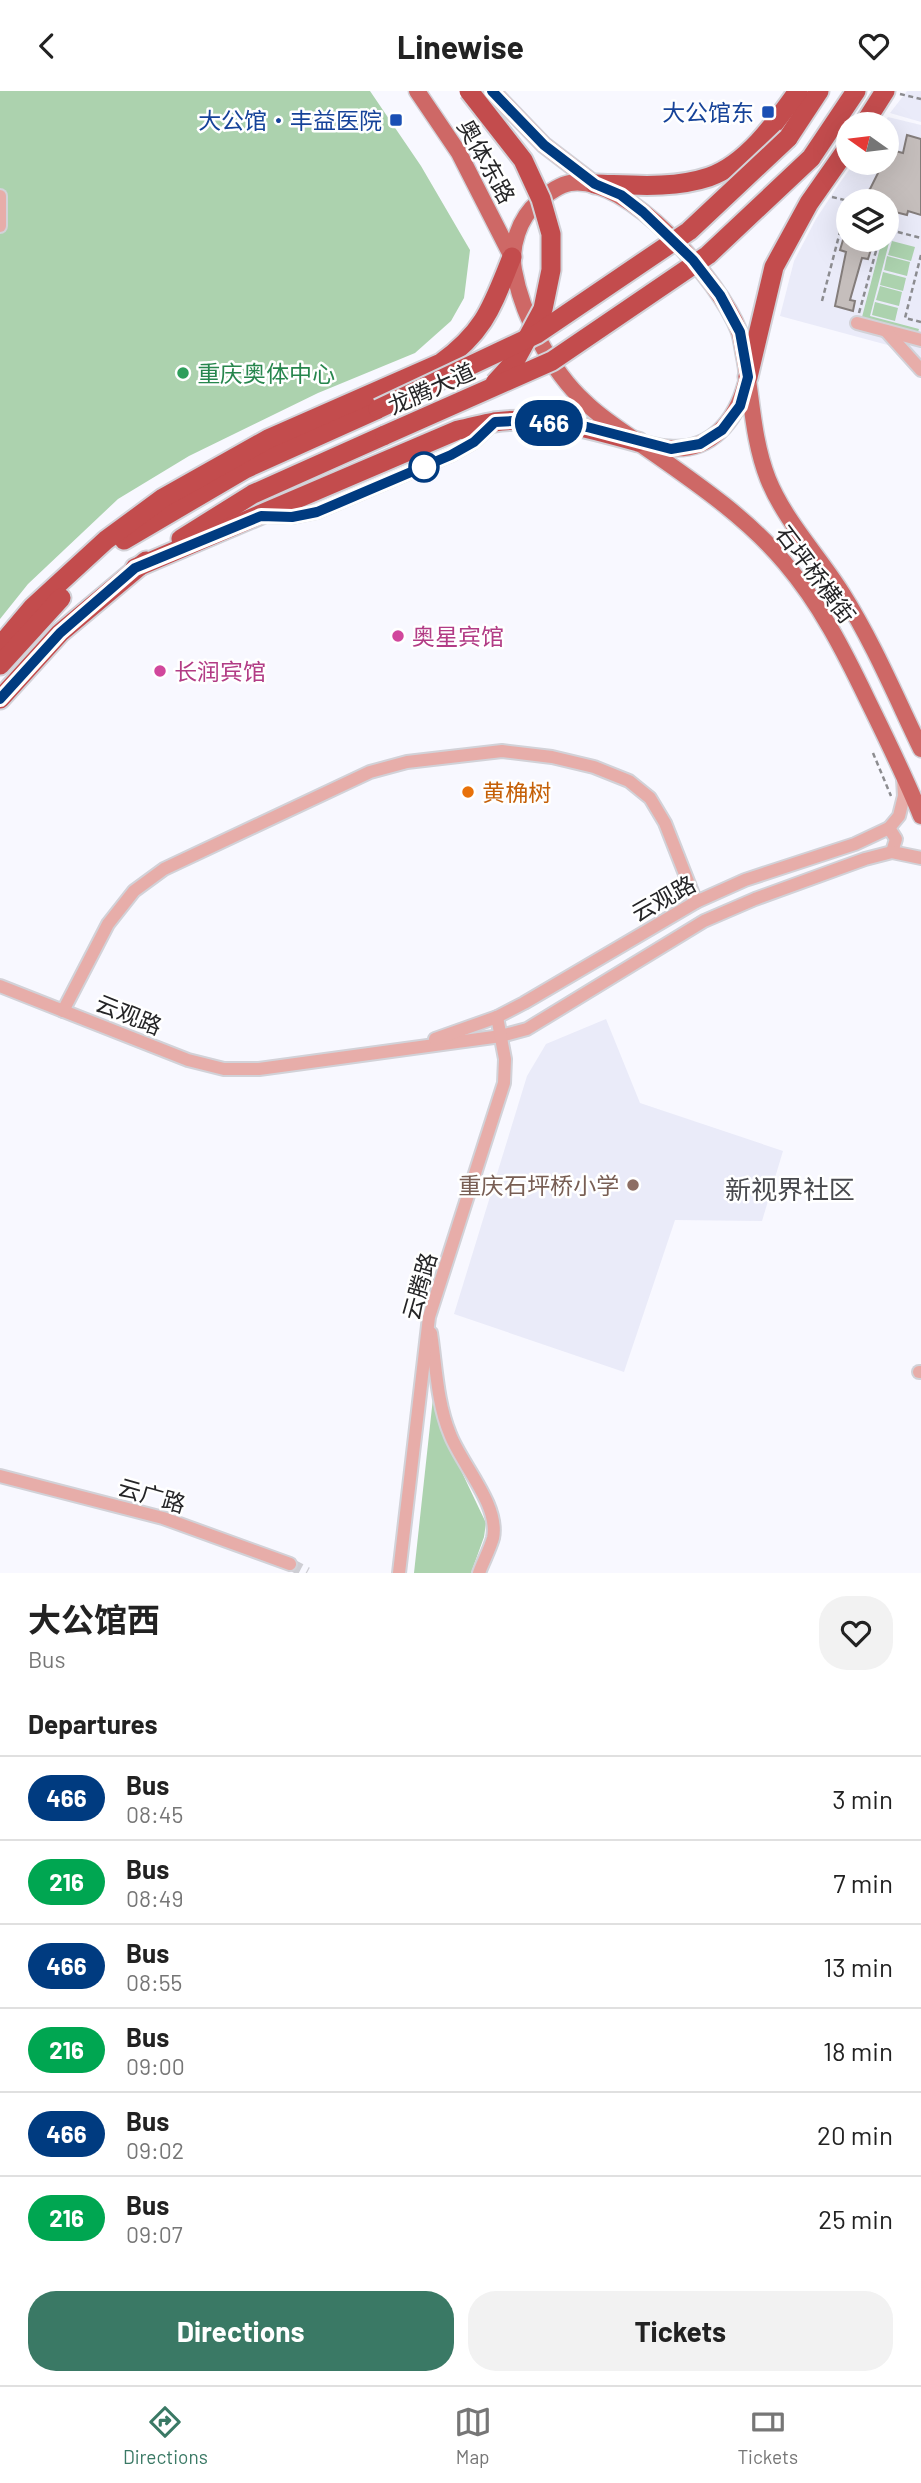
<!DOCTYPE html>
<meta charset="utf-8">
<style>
:root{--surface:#fff;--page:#f2f2f2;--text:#222;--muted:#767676;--line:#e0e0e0;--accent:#3a7965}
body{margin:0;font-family:Barlow,"Noto Sans SC",sans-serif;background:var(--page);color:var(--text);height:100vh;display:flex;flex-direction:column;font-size:26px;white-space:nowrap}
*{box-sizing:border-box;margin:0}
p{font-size:23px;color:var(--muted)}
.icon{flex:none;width:38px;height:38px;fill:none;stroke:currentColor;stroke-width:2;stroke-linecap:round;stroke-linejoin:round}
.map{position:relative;height:1482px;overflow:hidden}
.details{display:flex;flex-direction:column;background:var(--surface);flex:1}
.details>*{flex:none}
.badge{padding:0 14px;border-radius:23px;font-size:24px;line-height:46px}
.needle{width:46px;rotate:284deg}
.buttons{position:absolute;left:836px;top:21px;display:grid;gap:14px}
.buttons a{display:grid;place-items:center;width:63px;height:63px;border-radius:50%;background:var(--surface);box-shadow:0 7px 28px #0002;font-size:35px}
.map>.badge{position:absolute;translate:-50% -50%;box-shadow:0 0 0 4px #fff}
h2{padding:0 28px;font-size:26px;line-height:63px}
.round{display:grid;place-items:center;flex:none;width:74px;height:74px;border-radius:28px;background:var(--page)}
.head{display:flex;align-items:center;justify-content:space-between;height:119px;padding:0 28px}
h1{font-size:33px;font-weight:700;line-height:52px}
.action{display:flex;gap:14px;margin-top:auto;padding:14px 28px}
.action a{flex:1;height:80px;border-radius:28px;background:var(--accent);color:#fff;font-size:28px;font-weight:700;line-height:80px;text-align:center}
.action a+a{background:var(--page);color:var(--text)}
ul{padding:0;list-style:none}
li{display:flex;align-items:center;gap:21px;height:84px;padding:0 28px;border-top:2px solid var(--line)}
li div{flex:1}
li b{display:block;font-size:26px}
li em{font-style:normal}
li .badge{min-width:77px;font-weight:700;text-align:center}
header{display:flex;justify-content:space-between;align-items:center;height:91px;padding:0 28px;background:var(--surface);font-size:32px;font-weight:700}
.menu{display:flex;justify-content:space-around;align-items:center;height:98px;border-top:2px solid var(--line);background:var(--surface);font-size:19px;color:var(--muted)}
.menu a{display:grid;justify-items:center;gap:4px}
.menu .active{color:var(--accent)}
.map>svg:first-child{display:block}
.built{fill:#eaebf9;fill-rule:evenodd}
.green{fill:#acd2ae}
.building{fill:#c5bebc;stroke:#847d7b;stroke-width:2}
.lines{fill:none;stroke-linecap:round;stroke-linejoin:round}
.minor-tunnel{stroke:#ceced4;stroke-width:12;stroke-dasharray:12 6;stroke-linecap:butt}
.minor-casing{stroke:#d2d2d8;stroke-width:16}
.major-casing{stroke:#d2d2d8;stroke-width:19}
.highway-casing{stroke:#d2d2d8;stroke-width:23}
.path{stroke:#8c8c90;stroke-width:2.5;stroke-dasharray:5 3.5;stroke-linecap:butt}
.minor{stroke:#e7ada9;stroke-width:12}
.major{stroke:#ce6866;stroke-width:16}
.highway{stroke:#c34c4d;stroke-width:19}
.highway-bridge-casing{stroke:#d2d2d8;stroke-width:23;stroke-linecap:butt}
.highway-bridge{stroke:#c34c4d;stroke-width:19}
.line-casing{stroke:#fff;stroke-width:16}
.line{stroke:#003b80;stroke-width:10}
.transit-dot{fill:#1a4fb4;stroke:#fff;stroke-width:2.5}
.leisure-dot{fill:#2e9e5b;stroke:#fff;stroke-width:2.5}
.stop-dot{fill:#fff;stroke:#003b80;stroke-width:3.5}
.hotel-dot{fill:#d1479c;stroke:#fff;stroke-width:2.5}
.food-dot{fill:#e8710a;stroke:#fff;stroke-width:2.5}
.education-dot{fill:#8d6e63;stroke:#fff;stroke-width:2.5}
.labels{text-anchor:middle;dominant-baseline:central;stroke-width:5;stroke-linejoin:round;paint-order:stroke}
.transit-label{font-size:23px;fill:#164399;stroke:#fff;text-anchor:end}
.street-label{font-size:23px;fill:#252527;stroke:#fff}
.leisure-label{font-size:23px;fill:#27864d;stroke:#fff;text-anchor:start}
.hotel-label{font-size:23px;fill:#b23c85;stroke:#fff;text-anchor:start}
.food-label{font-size:23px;fill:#c56008;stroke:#fff;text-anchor:start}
.education-label{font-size:23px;fill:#785e54;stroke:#fff;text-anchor:end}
.quarter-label{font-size:26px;fill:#48494e;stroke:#fff}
</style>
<header><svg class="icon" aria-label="back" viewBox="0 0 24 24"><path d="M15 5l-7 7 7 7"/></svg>Linewise<svg class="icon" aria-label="heart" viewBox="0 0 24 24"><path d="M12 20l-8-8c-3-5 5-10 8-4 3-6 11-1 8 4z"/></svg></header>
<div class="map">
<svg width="921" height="1482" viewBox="0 0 921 1482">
<rect width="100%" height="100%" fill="#f8f8ff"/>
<g class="built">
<polygon points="907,0 921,0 921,31 890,22"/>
<path d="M888,26L921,34V284L895,256L780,225L794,170L816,128L839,93L854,72H887V33H883ZM849,110H887V149H849Z"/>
<polygon points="606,928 640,1012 783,1060 762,1130 675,1129 624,1281 454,1223 527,985 546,953"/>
</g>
<g class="green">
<polygon points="0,0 370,0 421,75 470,159 464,207 451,230 415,262 318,302 189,365 118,408 28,493 0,528"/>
<polygon points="887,146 890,148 870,225 919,238 917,244 861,230 882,149 887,149"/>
<polygon points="892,150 915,156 911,170 888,164"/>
<polygon points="887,165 910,171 907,185 884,179"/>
<polygon points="883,181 906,187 903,200 880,194"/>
<polygon points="880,195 902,201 899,215 876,209"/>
<polygon points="875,211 898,217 895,230 872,224"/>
<polygon points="433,1307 447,1350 486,1432 484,1446 471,1482 414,1482"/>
</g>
<g class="building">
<polygon points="907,44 921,48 921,124 908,120 907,124 887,119 887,110 851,110 870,98 883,72 887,72 887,65 891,59 903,62"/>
<polygon points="843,149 874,149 868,168 862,167 850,209 855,210 853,220 835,215 846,161 840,159"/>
</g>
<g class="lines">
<polyline class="minor-tunnel" points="290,1473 307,1482"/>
<defs>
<g id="minor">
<polyline points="0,105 0,135"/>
<polyline points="857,232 921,249"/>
<polyline points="886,240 921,279"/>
<polyline points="264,425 292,426 317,421 451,364 474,351 493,333"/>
<polyline points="889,737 896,748 892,761"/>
<polyline points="0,895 188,969 224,978 259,978 501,945 527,938 704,830 755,808 865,768 892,761 921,767"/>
<polyline points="63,920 108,833 134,800 164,778 370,681 407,671 502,660 552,666 594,676 629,690 650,707 665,732 696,811"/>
<polyline points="435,948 497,926 524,912 696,811 745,789 855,753 889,737 899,725 904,705 903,688"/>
<path d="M431,1242C436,1275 437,1312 450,1343C461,1373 500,1414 493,1447C490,1458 483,1471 479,1482"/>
<polyline points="919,1281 921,1281"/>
<polyline points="0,1385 163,1427 290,1473"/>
<polyline points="399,1482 429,1226 504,992 505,968 497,926"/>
</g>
<g id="major">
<polyline points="417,0 459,62 512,166"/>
<polyline points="492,0 544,54 595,93"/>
<path d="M642,352C651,354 661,357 669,357C712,361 736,329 746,292"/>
<path d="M921,658C896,606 873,551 842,502C818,464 785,430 768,388C753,350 752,309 745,269C743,260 742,249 739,240C720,190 628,83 570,92C558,94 547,103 538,111C519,127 510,156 514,179C522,224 551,280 585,311C601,327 621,339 639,352C690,388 745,424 785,472C820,513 844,560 867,608C886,647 905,685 921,725"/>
</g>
<g id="highway">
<polyline points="864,33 885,0"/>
<polyline points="788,47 819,0"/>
<polyline points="811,67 856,0"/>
<path d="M595,93C633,94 673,98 709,86C747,73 776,31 798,0"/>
<polyline points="748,286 774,176 809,112 849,55"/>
<polyline points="181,448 253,403 385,344"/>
<polyline points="124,449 245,378 378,318"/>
<path d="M135,477L458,339C470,337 482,333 494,331C543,324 592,338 638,351"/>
<path d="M0,555L33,516L106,449L163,407L268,348L441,272C486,239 492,215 512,166"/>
<polyline points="0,574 61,507"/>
<polyline points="0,608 60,542 146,470"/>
</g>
</defs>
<use href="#minor" class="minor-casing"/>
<use href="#major" class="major-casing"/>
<use href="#highway" class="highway-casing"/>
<g class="path">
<polyline points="900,3 921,8"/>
<polyline points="832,106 849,110"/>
<polyline points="887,129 894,140 921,147"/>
<polyline points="921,164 905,227 921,231"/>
<polyline points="822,210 848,110"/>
<polyline points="859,222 879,149"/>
<polyline points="873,662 891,705"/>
</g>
<use href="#minor" class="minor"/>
<use href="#major" class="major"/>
<use href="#highway" class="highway"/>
<defs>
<g id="highway-bridge">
<polyline points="469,0 523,69 541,108 551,143 551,179 543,218 515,270 495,292"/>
<polyline points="378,318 537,243 689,140 788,47"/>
<polyline points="385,344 552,270 708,164 811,67"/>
</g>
</defs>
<use href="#highway-bridge" class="highway-bridge-casing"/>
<use href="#highway-bridge" class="highway-bridge"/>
</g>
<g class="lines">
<defs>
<polyline id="line" points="0,608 60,542 135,477 261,425 292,426 317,421 451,364 474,351 495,331 530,329 587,336 671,358 700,353 722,339 740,315 748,286 740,241 720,204 693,169 643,121 621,104 595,93 544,54 492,0"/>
</defs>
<use href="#line" class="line-casing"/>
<use href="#line" class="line"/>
</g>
<g class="transit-dot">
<rect x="761" y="14" width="14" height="14" rx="3.5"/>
<rect x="389" y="22" width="14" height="14" rx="3.5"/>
</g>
<circle class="leisure-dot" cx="183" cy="282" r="7"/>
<circle class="stop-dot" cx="424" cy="376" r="14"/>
<g class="hotel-dot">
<circle cx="398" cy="545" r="7"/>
<circle cx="160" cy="580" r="7"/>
</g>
<circle class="food-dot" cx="468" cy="701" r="7"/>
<circle class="education-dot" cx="633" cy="1094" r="7"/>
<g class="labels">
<g class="transit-label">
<text x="754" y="21">大公馆东</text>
<text x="382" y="29">大公馆‧丰益医院</text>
</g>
<g class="street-label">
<text transform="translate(487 70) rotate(61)">奥体东路</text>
<text transform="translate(431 297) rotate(-24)">龙腾大道</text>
<text transform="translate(816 483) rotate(53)">石坪桥横街</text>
<text transform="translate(663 807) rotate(-29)">云观路</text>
<text transform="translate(129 923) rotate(22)">云观路</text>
<text transform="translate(419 1195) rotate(-74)">云腾路</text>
<text transform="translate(152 1404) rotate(16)">云广路</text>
</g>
<g class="leisure-label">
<text x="197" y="282">重庆奥体中心</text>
</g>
<g class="hotel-label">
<text x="412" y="545">奥星宾馆</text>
<text x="174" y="580">长润宾馆</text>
</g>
<g class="food-label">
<text x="482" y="701">黄桷树</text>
</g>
<g class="education-label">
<text x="619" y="1094">重庆石坪桥小学</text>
</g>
<g class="quarter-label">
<text x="790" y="1097">新视界社区</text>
</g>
</g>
</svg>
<div class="buttons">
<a><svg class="needle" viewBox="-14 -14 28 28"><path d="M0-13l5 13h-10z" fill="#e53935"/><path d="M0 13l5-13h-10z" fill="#767676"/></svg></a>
<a><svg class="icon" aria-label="layers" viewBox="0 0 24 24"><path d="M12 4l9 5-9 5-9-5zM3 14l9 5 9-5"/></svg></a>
</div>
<b class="badge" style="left:549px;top:332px;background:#003b80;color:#fff">466</b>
</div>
<section class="details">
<div class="head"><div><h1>大公馆西</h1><p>Bus</p></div><a class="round"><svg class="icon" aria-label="heart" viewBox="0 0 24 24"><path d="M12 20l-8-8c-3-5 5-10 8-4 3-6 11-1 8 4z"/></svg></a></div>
<h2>Departures</h2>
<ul>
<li><span class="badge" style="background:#003b80;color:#fff">466</span><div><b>Bus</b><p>08:45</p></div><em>3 min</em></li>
<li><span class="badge" style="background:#00a651;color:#fff">216</span><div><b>Bus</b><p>08:49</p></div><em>7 min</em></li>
<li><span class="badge" style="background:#003b80;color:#fff">466</span><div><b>Bus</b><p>08:55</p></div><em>13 min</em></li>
<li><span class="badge" style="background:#00a651;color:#fff">216</span><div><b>Bus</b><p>09:00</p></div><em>18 min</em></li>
<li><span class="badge" style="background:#003b80;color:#fff">466</span><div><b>Bus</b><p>09:02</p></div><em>20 min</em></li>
<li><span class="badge" style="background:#00a651;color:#fff">216</span><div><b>Bus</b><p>09:07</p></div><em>25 min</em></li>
</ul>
<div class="action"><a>Directions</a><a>Tickets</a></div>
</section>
<nav class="menu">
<a class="active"><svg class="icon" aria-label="directions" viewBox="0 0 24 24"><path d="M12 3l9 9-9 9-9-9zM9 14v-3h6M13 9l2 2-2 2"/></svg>Directions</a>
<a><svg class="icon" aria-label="map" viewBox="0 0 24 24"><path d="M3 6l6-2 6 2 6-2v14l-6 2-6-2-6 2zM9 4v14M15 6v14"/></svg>Map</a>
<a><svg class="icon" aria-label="tickets" viewBox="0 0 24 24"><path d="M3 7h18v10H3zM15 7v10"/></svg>Tickets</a>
</nav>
